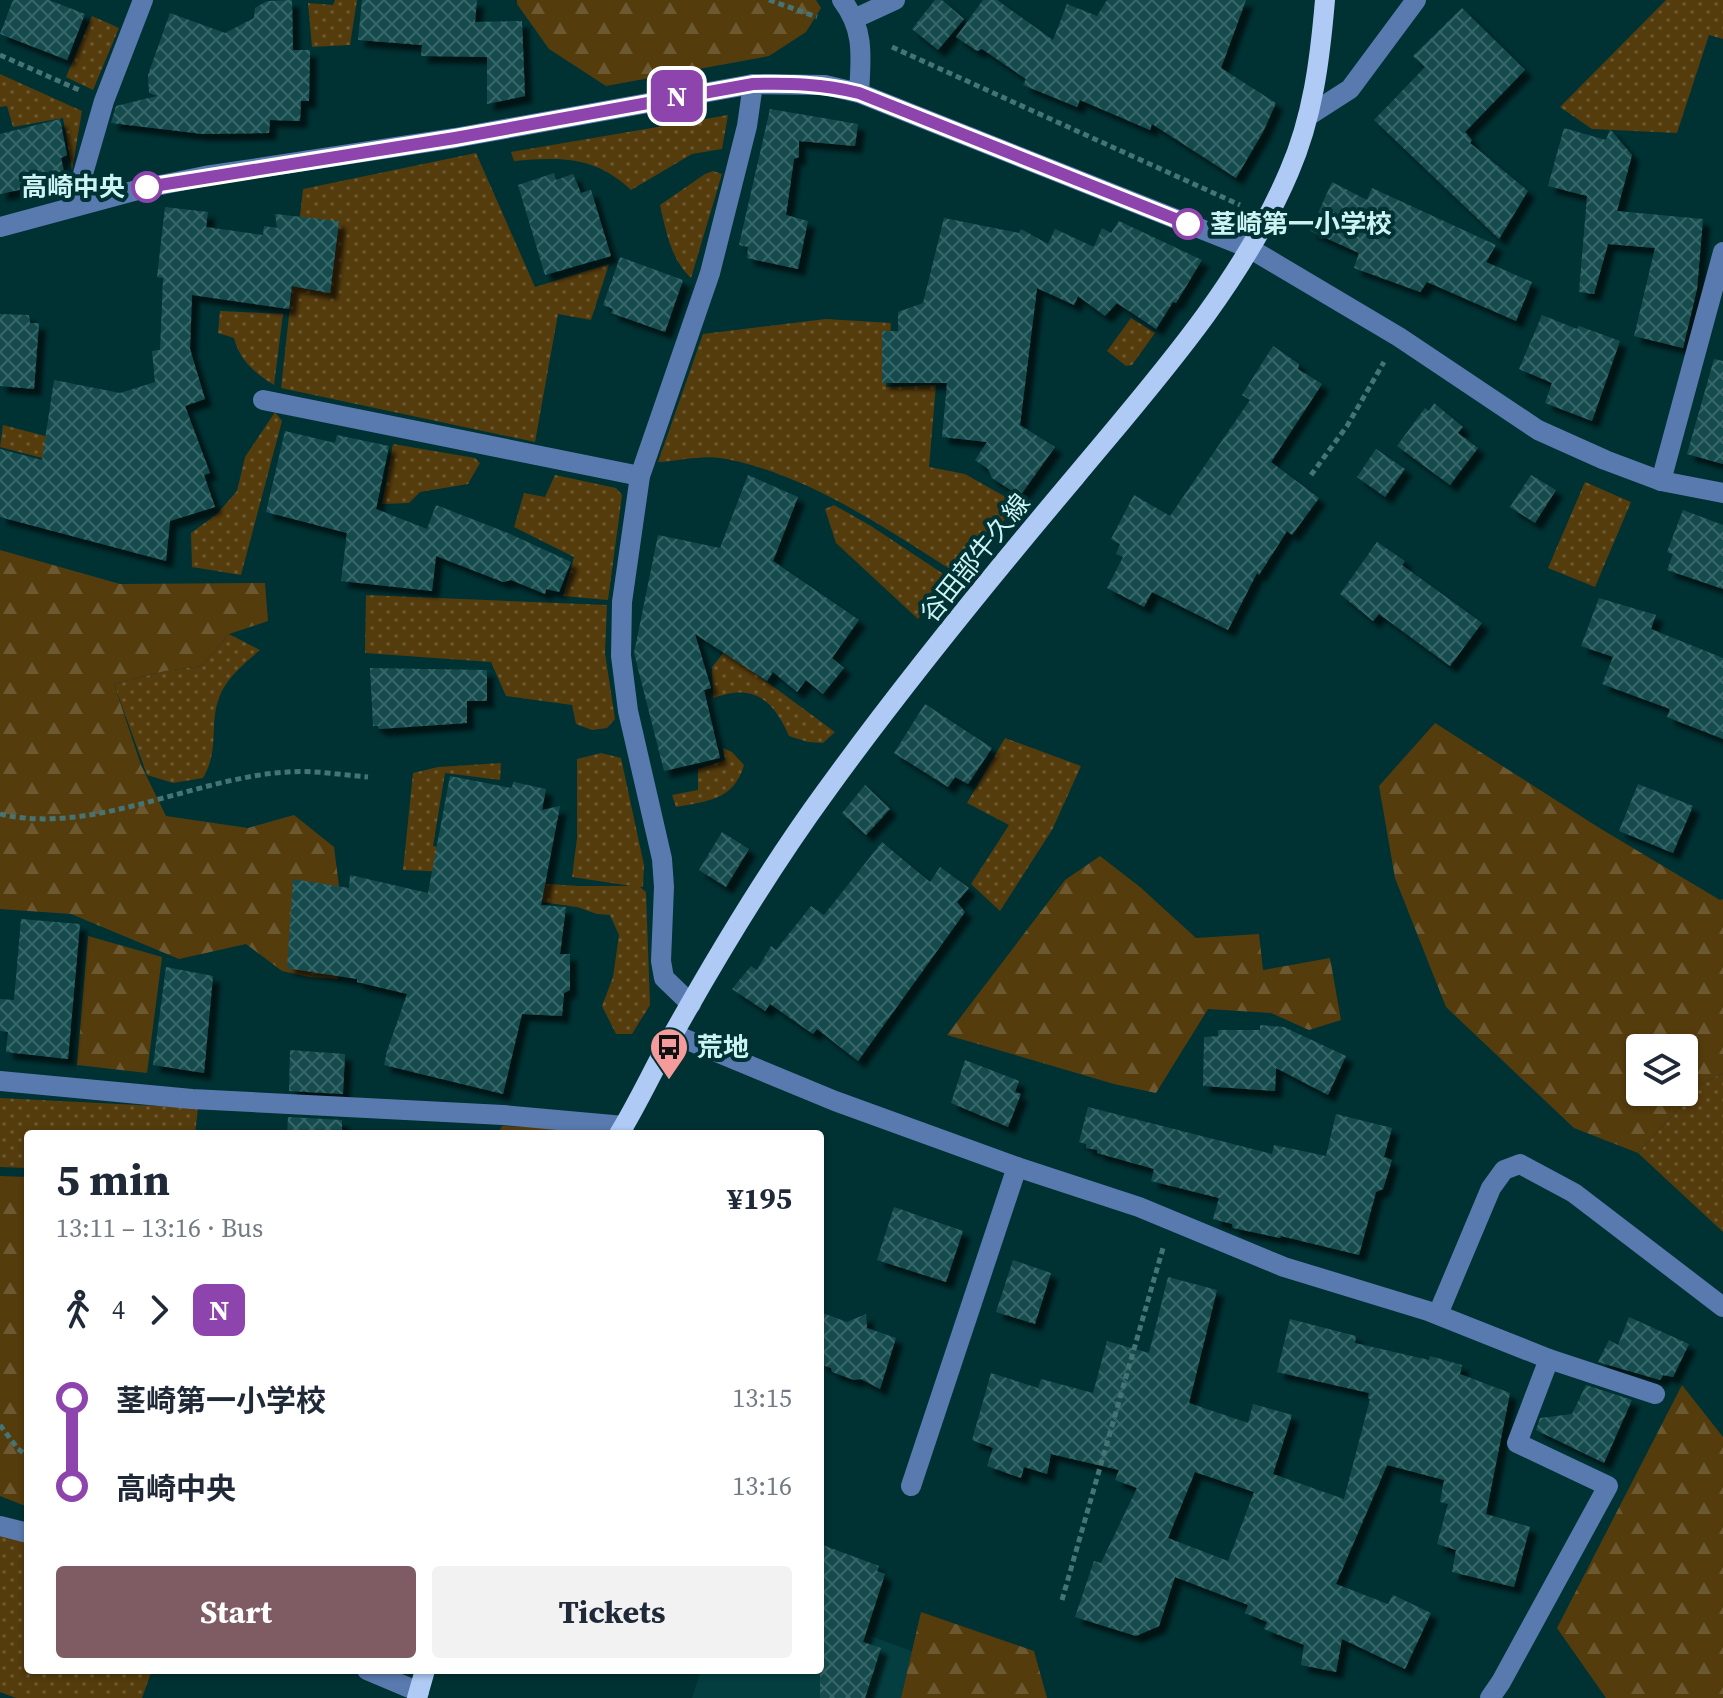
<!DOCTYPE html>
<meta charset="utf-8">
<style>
:root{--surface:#fff;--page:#f2f2f3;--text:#1f2937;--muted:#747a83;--accent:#7f5c64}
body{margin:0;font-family:"Source Serif 4","Noto Sans JP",serif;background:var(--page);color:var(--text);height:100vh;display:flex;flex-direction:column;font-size:30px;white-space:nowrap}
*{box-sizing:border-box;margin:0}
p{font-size:26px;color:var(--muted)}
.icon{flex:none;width:44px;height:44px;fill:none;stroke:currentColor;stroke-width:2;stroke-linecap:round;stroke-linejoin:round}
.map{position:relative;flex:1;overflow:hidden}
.drawer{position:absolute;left:24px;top:1130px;width:800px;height:544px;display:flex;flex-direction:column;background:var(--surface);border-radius:8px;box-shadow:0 2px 6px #0004}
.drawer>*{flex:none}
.badge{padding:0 16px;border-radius:12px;font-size:28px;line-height:52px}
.controls{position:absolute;left:1626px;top:1034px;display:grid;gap:16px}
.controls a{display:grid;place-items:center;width:72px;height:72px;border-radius:8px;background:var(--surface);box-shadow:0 2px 6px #0004;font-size:40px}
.map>.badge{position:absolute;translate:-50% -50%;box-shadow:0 0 0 4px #fff}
.legs{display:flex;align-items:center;gap:12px;height:88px;padding:0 32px;font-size:26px}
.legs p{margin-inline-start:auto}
.overview{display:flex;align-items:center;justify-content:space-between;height:136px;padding:0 32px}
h1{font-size:44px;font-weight:700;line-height:60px}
.primary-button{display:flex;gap:16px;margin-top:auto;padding:16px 32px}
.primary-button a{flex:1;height:92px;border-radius:8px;background:var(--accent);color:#fff;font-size:32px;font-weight:700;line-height:92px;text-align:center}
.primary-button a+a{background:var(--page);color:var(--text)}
ul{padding:0 32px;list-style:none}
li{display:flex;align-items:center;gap:28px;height:88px;font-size:30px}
li i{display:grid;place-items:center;width:12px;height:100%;margin:0 10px;background:currentColor}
li i::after{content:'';width:20px;height:20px;margin:-10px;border:6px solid;border-radius:50%;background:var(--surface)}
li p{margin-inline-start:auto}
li:first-child i{background:linear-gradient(#0000 50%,currentColor 0)}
li:last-child i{background:linear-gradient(currentColor 50%,#0000 0)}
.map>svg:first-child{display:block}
.built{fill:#043e40}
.grass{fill:url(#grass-dots)}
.forest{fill:url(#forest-firs);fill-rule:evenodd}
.building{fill:url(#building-cross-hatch);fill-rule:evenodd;filter:url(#shadow)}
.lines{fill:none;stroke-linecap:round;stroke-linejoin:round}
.path{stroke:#467475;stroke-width:5;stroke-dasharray:6 4;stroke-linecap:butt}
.minor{stroke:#597aae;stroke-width:20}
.major{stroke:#afcaf5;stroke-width:20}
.line-1-casing{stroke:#fff;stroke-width:18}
.line-1{stroke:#8e44ad;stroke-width:12}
.stop-1-dot{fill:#fff;stroke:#8e44ad;stroke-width:4}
.labels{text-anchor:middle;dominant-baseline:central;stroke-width:8;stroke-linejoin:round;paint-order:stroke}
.stop-label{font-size:26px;font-weight:bold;fill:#ccf4f5;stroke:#003133;text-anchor:end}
.street-label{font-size:26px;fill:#ccf4f5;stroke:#003133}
.poi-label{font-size:26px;font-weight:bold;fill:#ccf4f5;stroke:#003133;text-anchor:start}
</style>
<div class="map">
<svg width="1723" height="1698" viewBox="0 0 1723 1698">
<defs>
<pattern id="grass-dots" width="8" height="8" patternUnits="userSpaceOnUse" patternTransform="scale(2)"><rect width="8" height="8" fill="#553c0d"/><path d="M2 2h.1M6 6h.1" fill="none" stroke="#6c5931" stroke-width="1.8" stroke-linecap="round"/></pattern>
<pattern id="forest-firs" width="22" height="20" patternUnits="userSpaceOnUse" patternTransform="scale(2)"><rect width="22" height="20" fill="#553c0d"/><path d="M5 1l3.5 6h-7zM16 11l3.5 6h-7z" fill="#6c5931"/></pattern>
<pattern id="building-cross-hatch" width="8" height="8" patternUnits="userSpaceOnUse" patternTransform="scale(2)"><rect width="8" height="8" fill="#164c4e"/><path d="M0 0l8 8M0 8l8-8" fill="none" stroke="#376668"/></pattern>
<filter id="shadow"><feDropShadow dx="7" dy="7" stdDeviation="2" flood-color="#0009"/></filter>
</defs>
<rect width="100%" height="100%" fill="#003133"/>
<polygon class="built" points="820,1618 912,1651 901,1698 692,1698 701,1670 820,1670"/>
<g class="grass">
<polygon points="335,0 357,0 350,45 312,47 308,3 333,5"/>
<polygon points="1666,0 1723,0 1723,39 1709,35 1677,133 1592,129 1560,107"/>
<polygon points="92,16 119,28 93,90 66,77"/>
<polygon points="0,74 82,111 72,170 63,118 13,127 7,106 0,107"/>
<path d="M728,115L722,149L692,154L631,190C595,156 561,157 514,161L511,152Z"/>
<polygon points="476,153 535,287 609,264 591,320 558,314 535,442 281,388 303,189"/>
<path d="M713,171L722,174L691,278C671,260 666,231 660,205L705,174Z"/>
<path d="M220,311L283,314L274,385C255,373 240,361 234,338L218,333Z"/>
<polygon points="1131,318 1155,333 1132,365 1126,366 1107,351"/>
<path d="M826,319L891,323L886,387L936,385L929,467L965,474L1018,504L958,574C886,529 805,472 720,458C701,455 678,461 658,462L703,334Z"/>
<polygon points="275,412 282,421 241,575 192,567 191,533 217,514 237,491 245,457"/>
<polygon points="3,425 133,459 127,480 0,447"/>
<polygon points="393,444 475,458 480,463 468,484 420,492 409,503 382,504"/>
<polygon points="555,475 616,488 622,495 608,600 563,596 574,557 514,527 524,493 545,497"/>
<polygon points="1585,482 1631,502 1595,587 1548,568"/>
<polygon points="834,505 871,526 951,579 918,619 836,543 825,509"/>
<polygon points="366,595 607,605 605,653 615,719 607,728 592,730 576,724 572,705 506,696 491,662 365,653"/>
<path d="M229,634L260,650C244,664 226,678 219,698C209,724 220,749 203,778L173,783L147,775L114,684L165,671L202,666Z"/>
<path d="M725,651L835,732L823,743L808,742L789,736C773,699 753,683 713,698L712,667Z"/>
<polygon points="1005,738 1081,766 1052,830 1000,911 971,884 1009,825 967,803"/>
<path d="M723,748L732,752L744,765C734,800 708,801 676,807L672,795L698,790V769L725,760Z"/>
<polygon points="601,753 621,758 644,865 643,887 640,887 646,892 650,1005 632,1034 616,1034 602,1006 613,977 619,935 610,915 597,914 577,907 499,896 458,878 579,886 631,886 572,877 577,838 577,759"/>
<polygon points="501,763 500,780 445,773 433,846 546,870 544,876 403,870 413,773 438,767"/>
<polygon points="1723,1073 1723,1232 1638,1153 1701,1084"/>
<polygon points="0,1098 198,1108 195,1134 28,1134 28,1168 0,1167"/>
<polygon points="502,1126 578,1129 579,1134 498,1134"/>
<polygon points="0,1536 28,1542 28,1670 152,1670 142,1698 16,1698 0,1692"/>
</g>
<g class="forest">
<polygon points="517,0 816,0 821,8 806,32 769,56 606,86 549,49 517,4"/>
<polygon points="0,550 120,584 265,583 268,621 229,634 202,666 165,671 114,684 141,765 166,816 248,828 294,815 334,847 342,909 338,979 309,977 282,971 246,944 179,959 71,914 0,909"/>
<path d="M1435,723L1601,829L1720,900L1723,899V1073L1701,1084L1638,1153L1574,1128L1446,1007L1395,878L1379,786ZM1640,1048H1684V1092H1640Z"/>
<polygon points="1100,856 1140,887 1196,938 1259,934 1263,970 1330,958 1341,1020 1309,1030 1271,1013 1208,1009 1156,1093 1114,1084 947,1035 1065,880"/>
<polygon points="88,936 162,957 147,1073 77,1065"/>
<polygon points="0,1176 28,1177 28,1507 0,1496"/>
<polygon points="1682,1385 1723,1437 1723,1698 1606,1698 1557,1628"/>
<polygon points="921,1612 1034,1651 1047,1698 901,1698"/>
</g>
<g class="building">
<polygon points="13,0 49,0 85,14 67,60 0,34"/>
<polygon points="292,0 293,50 310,50 309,101 301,101 300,121 270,120 269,133 203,134 111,123 116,106 157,96 149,93 148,75 170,13 225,33 254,18 255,8 267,1"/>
<polygon points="362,0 477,0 475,22 522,21 525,96 487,104 487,57 421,56 422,45 358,40"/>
<polygon points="935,0 942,0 964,19 938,50 912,29"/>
<polygon points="983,0 997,0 1053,40 1067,4 1097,16 1107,0 1246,0 1221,68 1276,103 1263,132 1236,178 1152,124 1150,130 1080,100 1077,107 1023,85 1026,79 982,49 977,51 956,37"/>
<polygon points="1462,8 1525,70 1465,132 1472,140 1470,143 1528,191 1499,239 1374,120 1425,67 1413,56"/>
<polygon points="770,109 858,124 855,146 799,141 799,157 794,159 786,215 808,221 798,269 747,258 748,247 739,245"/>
<polygon points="60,119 67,155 61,158 66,180 0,194 0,134"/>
<polygon points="1564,128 1606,140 1610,129 1632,155 1617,211 1703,219 1697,289 1683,348 1634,336 1655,248 1608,244 1594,294 1579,292 1587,196 1548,186"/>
<polygon points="554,173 556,180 573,174 581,193 591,190 611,256 545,275 518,185"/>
<polygon points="1332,182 1367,200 1372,188 1496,245 1486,262 1532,282 1516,321 1427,282 1420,292 1354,268 1359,253 1310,231"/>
<polygon points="165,207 208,212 206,227 263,235 264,226 277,228 275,214 339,221 330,293 292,286 289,309 192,295 190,349 205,399 185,406 210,473 204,475 215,507 170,521 166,561 0,517 0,449 42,460 54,380 120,393 155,382 152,351 160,350 163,278 157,277"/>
<polygon points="944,218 1019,233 1021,229 1048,244 1055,229 1094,247 1102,228 1111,233 1119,221 1202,260 1176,303 1173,302 1156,329 1117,303 1105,316 1078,296 1074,305 1037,288 1020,425 1055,447 1020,496 992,478 988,469 975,460 987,442 942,437 947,383 882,383 882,331 898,331 898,312 923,303"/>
<polygon points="620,257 683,280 665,332 611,313 613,309 603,305"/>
<polygon points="0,314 29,315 30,323 39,323 34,389 0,386"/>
<polygon points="1542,315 1577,329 1579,326 1620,341 1592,421 1545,403 1552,383 1519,369"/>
<polygon points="1273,346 1299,364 1298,369 1322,384 1271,462 1319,498 1292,535 1287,531 1259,575 1257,573 1228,630 1152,592 1144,607 1107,588 1123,557 1116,554 1120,544 1111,539 1134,495 1170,516 1250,400 1242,395"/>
<polygon points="1714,359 1723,361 1723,464 1687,454"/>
<polygon points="1434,403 1463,427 1458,433 1478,448 1450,485 1397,446 1425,408 1429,411"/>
<polygon points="285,431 335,443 337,435 389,446 376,509 427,529 436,505 508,533 571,562 559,592 546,589 545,594 511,580 503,582 436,556 432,591 341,581 347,533 266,512"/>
<polygon points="1376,449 1405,469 1385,497 1357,477"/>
<polygon points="748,475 798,497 773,561 859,620 832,658 844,668 823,694 806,680 797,692 773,672 767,681 695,634 711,688 704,690 720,758 664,771 634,653 658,535 720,548"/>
<polygon points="1531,475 1556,490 1535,523 1510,507"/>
<polygon points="1683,510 1723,525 1723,589 1667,570 1673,554 1667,552"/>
<polygon points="1377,542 1405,561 1402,565 1482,623 1450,666 1379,614 1373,621 1340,594"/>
<polygon points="1599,598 1656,615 1651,629 1723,658 1723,739 1667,717 1670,709 1602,684 1613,657 1581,646"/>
<polygon points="370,668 487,670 487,701 467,701 467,723 379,729 378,726 373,726"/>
<polygon points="925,704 992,748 968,784 955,777 948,787 894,753"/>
<polygon points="450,776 511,788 514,782 546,789 542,810 560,806 541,905 566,907 560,954 570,954 570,990 564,993 562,1016 522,1014 503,1094 384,1065 387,1051 407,994 357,982 357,979 287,968 293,879 349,888 350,875 428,893"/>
<polygon points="1638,784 1693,806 1673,853 1619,831"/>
<polygon points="865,785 890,809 866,835 842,813"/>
<polygon points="722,832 749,849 726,887 699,870"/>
<polygon points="882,842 930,882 940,867 969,888 957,902 965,912 858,1061 817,1029 813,1034 770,1004 765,1011 732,989 751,966 757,970 771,946 776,950 811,906 824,915"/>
<polygon points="21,919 80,924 68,1059 6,1052 8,1032 0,1031 0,999 14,1000"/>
<polygon points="166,967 213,976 204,1073 153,1065"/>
<polygon points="1260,1025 1284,1027 1346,1056 1328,1095 1276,1068 1275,1091 1203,1086 1204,1037 1218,1036 1218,1030 1260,1030"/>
<polygon points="290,1050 345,1054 343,1094 289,1091"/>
<polygon points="965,1060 1019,1081 1015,1092 1021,1094 1008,1127 951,1103"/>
<polygon points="1088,1107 1272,1154 1274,1145 1326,1156 1336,1114 1392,1128 1384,1157 1392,1160 1383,1189 1376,1192 1359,1255 1281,1236 1280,1238 1233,1228 1232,1224 1213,1219 1219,1198 1151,1181 1154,1169 1097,1153 1097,1150 1086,1148 1086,1144 1079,1142"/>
<polygon points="288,1117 342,1120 342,1134 287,1134"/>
<polygon points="894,1207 963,1231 946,1282 877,1260"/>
<polygon points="1013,1260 1051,1273 1035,1324 996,1312"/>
<path d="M1168,1277L1217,1290L1189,1403L1248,1423L1253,1404L1292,1415L1273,1474L1344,1499L1370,1399L1368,1398L1369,1393L1277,1372L1290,1319L1356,1336L1355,1343L1429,1360L1430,1356L1462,1365L1460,1374L1510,1393L1486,1514L1530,1527L1514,1587L1452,1572L1456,1550L1437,1544L1448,1504L1440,1502L1444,1480L1387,1465L1336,1584L1388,1604L1393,1595L1431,1613L1405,1669L1342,1639L1336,1672L1301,1665L1304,1645L1264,1629L1267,1622L1245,1613L1248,1605L1175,1577L1159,1626L1136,1636L1075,1617L1094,1561L1101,1563L1137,1488L1115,1480L1119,1470L1051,1454L1047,1474L1024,1467L1021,1478L987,1466L993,1448L972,1440L991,1373L1038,1388L1041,1379L1093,1393L1107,1341L1149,1353ZM1195,1472L1254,1492L1228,1561L1168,1538Z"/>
<polygon points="820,1312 847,1322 866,1314 867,1328 896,1338 880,1389 861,1379 854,1380 832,1372 831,1368 820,1364"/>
<polygon points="1629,1317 1689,1344 1673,1377 1663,1375 1660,1380 1598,1362 1609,1340 1618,1345"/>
<polygon points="1586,1385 1632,1400 1604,1463 1536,1430 1540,1418 1572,1414"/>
<polygon points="820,1544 879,1566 877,1571 885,1574 863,1642 881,1648 865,1698 820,1698"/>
</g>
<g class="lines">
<g class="path">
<polyline points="769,0 817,17"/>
<polyline points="892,47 1240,205"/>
<polyline points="0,55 79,90"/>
<polyline points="1311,475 1347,426 1384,362"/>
<path d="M0,814C92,836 196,777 288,772C314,770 342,775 368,777"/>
<polyline points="0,1425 18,1449 28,1456"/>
<polyline points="1062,1600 1163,1248"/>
</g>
<g class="minor">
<path d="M842,0C865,30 861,57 859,93"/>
<polyline points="856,18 895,0"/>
<polyline points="1308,116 1350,89 1416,0"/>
<polyline points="74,205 104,101 143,0"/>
<polyline points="0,227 141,189 205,176 455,138 753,84 825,85 859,93 1249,248 1399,337 1538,430 1605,460 1661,481 1723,493"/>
<polyline points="263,400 640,476"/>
<polyline points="1661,481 1723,252"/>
<polyline points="691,1004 664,978 661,961 664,887 662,859 628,711 621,656 622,602 640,476 710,273 747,126 753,84"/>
<polyline points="673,1034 835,1101 1017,1167 1139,1207 1284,1267 1428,1311 1549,1359 1655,1394"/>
<polyline points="0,1081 192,1099 503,1115 624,1126"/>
<polyline points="1438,1314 1491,1188 1504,1170 1520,1164 1574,1193 1723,1307"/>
<polyline points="911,1486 1017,1167"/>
<polyline points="0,1526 28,1533"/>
<polyline points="367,1670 419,1692"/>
<polyline points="1490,1698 1501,1682 1608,1486 1517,1443 1549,1359"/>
</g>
<g class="major">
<path d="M619,1134C638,1103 653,1070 671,1038C718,954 769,869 826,791C904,683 989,579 1075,477C1154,382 1240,287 1289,172C1313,117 1320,59 1325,0"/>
<polyline points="417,1698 425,1670"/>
</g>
</g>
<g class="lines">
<defs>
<path id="line-1" d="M147,187L455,138L753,84C790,83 823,84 859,93L1188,224"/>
</defs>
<use href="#line-1" class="line-1-casing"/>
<use href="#line-1" class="line-1"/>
</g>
<defs>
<symbol id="bus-pin" viewBox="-11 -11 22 30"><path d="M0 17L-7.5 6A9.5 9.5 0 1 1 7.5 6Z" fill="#f59b9c" stroke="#003133"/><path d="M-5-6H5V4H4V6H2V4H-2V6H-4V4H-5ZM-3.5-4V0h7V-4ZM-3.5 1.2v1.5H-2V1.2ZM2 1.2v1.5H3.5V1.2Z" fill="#111"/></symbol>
</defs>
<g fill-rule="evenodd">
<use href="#bus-pin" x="647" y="1025" width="44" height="60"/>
</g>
<g class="stop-1-dot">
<circle cx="147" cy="187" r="14"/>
<circle cx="1188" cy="224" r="14"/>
</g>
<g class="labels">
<g class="stop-label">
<text x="125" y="187">高崎中央</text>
<text x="1210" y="224" text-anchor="start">茎崎第一小学校</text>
</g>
<g class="street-label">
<text transform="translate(975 558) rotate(-51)">谷田部牛久線</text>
</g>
<g class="poi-label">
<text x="697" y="1047">荒地</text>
</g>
</g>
</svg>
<div class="controls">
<a><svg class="icon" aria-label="layers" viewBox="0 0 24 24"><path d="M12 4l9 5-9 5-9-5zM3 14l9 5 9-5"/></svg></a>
</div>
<b class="badge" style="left:677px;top:96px;background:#8e44ad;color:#fff">N</b>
<section class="drawer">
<div class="overview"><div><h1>5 min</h1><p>13:11 – 13:16 · Bus</p></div><b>¥195</b></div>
<div class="legs"><svg class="icon" aria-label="walk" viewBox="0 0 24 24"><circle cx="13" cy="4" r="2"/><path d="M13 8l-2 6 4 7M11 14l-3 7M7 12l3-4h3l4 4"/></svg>4<svg class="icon" aria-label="forward" viewBox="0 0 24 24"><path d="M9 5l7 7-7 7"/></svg><b class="badge" style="background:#8e44ad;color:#fff">N</b></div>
<ul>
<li><i style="color:#8e44ad"></i><b>茎崎第一小学校</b><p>13:15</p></li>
<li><i style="color:#8e44ad"></i><b>高崎中央</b><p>13:16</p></li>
</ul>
<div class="primary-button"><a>Start</a><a>Tickets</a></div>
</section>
</div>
